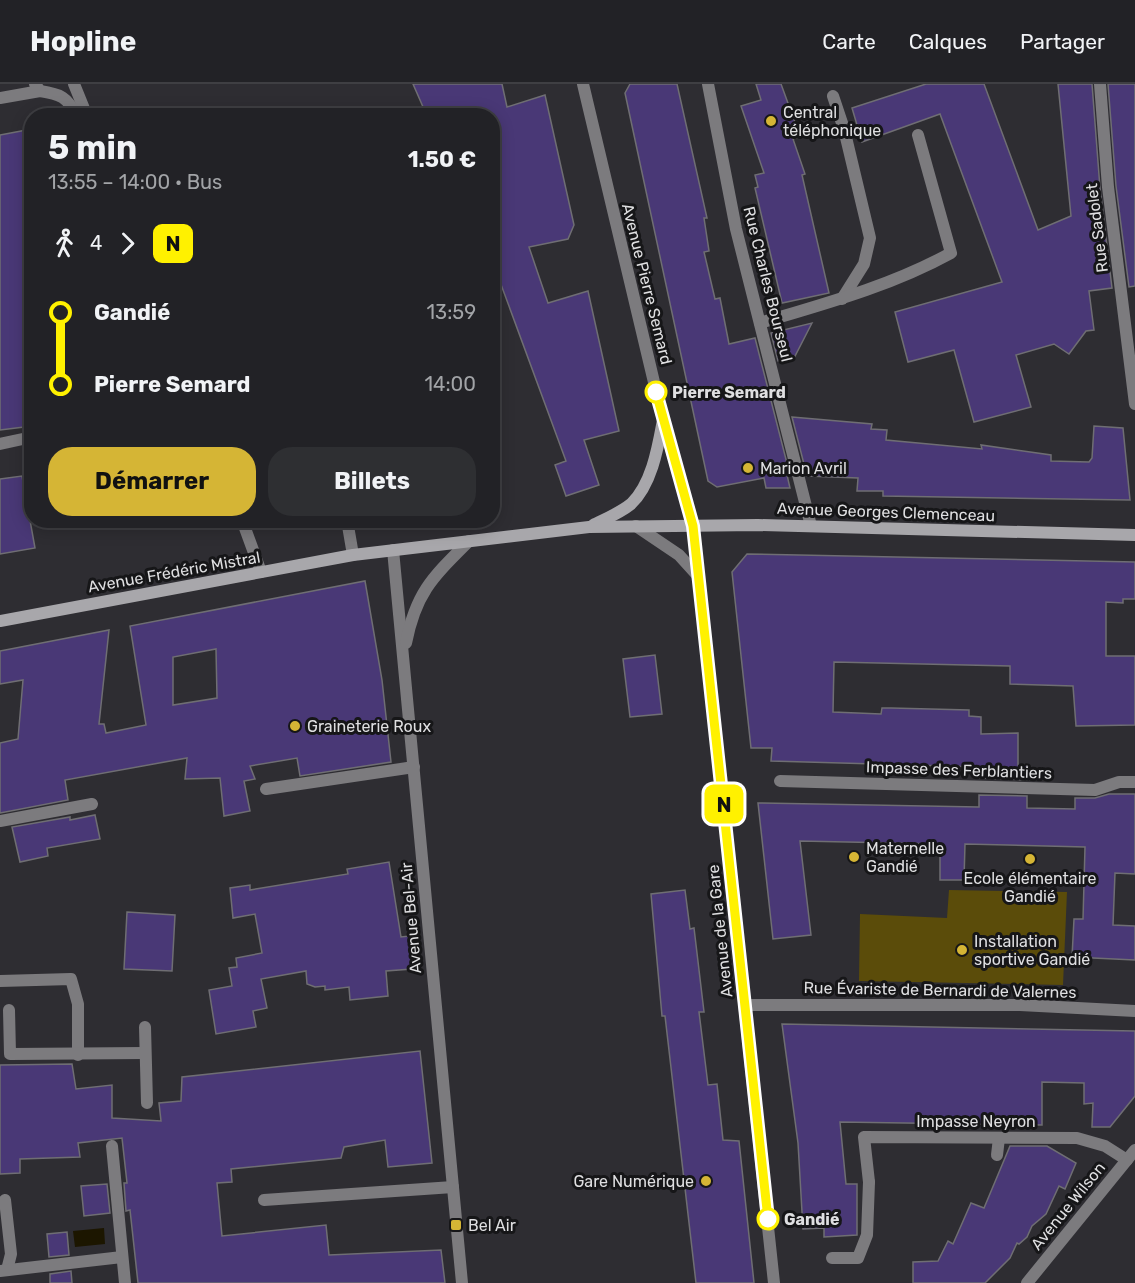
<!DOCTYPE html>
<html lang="fr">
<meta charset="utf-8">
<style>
:root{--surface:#222226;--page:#2e2f32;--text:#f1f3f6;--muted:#a2a4a7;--line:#3f3f43;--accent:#d5b535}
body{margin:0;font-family:Rubik,sans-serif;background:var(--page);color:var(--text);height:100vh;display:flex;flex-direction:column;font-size:22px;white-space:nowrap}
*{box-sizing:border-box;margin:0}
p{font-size:20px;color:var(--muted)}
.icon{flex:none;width:33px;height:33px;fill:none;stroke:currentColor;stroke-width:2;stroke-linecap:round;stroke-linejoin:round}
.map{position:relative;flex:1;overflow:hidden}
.sheet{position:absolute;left:24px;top:24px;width:476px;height:420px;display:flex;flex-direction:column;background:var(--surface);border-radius:24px;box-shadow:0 3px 15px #0003,0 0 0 2px var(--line)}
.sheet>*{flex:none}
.badge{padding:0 12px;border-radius:9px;font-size:21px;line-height:39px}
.map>.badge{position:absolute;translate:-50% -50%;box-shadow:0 0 0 3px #fff}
.legs{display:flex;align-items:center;gap:9px;height:66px;padding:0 24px;font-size:20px}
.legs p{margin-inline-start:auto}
.overview{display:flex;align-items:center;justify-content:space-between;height:102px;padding:0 24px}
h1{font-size:33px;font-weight:700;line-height:45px}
.button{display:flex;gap:12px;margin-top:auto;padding:12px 24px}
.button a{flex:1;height:69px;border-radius:24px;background:var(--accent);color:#111;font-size:24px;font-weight:700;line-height:69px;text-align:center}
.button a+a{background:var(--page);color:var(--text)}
ul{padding:0 24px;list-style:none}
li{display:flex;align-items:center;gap:21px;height:72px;font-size:22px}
li i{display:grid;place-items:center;width:9px;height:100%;margin:0 8px;background:currentColor}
li i::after{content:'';width:15px;height:15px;margin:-8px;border:4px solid;border-radius:50%;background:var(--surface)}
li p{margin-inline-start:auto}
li:first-child i{background:linear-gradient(#0000 50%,currentColor 0)}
li:last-child i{background:linear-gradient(currentColor 50%,#0000 0)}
header{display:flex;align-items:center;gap:36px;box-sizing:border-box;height:84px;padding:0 30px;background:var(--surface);border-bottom:2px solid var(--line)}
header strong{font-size:28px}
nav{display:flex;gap:33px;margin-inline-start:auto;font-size:21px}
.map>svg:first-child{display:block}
.green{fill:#5b4c0a}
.water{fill:#1c1600}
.building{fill:#493876;stroke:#6f6e73;stroke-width:1.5;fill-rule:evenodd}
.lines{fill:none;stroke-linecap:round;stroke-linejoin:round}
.service{stroke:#7c7b7e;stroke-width:12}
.minor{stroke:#7c7b7e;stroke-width:12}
.tertiary{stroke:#7c7b7e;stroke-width:12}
.secondary{stroke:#a8a7ab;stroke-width:12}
.line-1-casing{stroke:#fff;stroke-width:14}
.line-1{stroke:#fff100;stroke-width:9}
.poi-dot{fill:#d5b535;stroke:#161618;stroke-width:2}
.stop-1-dot{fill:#fff;stroke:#fff100;stroke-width:3}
.labels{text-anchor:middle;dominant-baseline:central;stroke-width:6;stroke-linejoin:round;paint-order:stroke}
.poi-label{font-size:16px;fill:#dfdfe1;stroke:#161618;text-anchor:start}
.street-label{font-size:16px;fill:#dfdfe1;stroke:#161618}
.stop-label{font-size:16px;font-weight:bold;fill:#dfdfe1;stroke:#161618;text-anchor:start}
</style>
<header>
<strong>Hopline</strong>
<nav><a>Carte</a><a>Calques</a><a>Partager</a></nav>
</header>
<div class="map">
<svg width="1135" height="1199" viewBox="0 0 1135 1199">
<rect width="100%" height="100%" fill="#2e2d32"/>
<polygon class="green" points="949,806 1067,808 1063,901 859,897 860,830 947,834"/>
<polygon class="water" points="104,1144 105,1160 75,1163 73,1147"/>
<g class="building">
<polygon points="413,0 502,0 507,23 545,11 574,141 568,155 529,163 548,219 588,207 619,347 584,356 599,401 566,412 555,381 566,377 492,176 492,32 427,32"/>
<polygon points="630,0 677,0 707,134 704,134 709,167 704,168 715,215 720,214 729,260 755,254 790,391 787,391 790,404 766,404 764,394 717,403 708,397 625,9"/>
<polygon points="756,0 781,0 800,52 793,55 805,90 802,91 829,209 782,219 755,104 758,103 755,91 764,89 741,22 761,16"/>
<polygon points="926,0 984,0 1038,146 1071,132 1058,0 1092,0 1100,104 1112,204 1089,207 1094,246 1086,247 1069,270 1054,260 1016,271 1031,323 974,338 954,266 908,278 895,228 1002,198 940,30 862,58 852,24"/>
<polygon points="1108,0 1135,0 1135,202 1129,203 1116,102"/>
<polygon points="32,45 32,342 0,346 0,51"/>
<polygon points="812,239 794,274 778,277 771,249"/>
<polygon points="792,333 872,340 871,345 887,346 886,356 982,365 981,361 1051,371 1051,377 1089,378 1092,374 1094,342 1123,344 1130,416 883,412 883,407 857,407 858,394 807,392"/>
<polygon points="22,392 35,464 0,470 0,395"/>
<polygon points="747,470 1135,478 1135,515 1123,515 1123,519 1106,518 1106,572 1135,572 1135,641 1076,642 1073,602 1010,600 1010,582 834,578 833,628 881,630 882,624 891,624 969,626 969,632 981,633 981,650 1018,649 1018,681 1027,681 1027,696 980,694 980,683 771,677 772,664 751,664 732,488"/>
<path d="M365,497L382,596L391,678L300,692L297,674L250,682L255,695L244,697L250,727L224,732L220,694L185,695L187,674L65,696L68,716L0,729V659L18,655L23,596L0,600V567L109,546L99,640H104L106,649L146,641L130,542ZM216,565L217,614L173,621V573Z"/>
<polygon points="655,571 662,630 630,633 623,575"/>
<polygon points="1109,710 1135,710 1135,790 1115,789 1113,841 1135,842 1135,876 1072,873 1074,835 1083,835 1085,763 965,760 964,796 940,796 940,760 800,757 811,851 773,855 758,719 979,723 979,711 1027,712 1027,724 1075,725 1075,714 1095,714"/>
<polygon points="95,731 100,755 47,764 48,772 20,778 12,743 70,733 70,736"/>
<polygon points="389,778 401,853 409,852 412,885 386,887 388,912 350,916 349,903 325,906 325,902 315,903 307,900 306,887 261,895 267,924 253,927 256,943 216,950 209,906 232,902 229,884 237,883 236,874 262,869 255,830 233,834 230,804 250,801 250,806 348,790 347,785"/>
<polygon points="685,806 690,845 694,844 704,928 699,928 708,1001 717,1000 723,1056 739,1057 754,1199 696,1199 665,932 662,932 651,810"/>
<polygon points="127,828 175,831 172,887 124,885"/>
<polygon points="782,940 1135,947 1135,1012 1110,1043 1092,1043 1093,1019 1084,1020 1084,999 1042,998 1042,1041 840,1038 846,1100 857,1100 857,1151 824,1153 824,1144 803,1145 798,1059"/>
<polygon points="420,967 432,1079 388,1083 385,1056 344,1063 341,1074 231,1085 232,1098 217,1099 222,1152 326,1141 329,1171 441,1166 445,1199 138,1199 130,1126 126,1127 124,1099 127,1099 122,1054 78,1059 80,1073 20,1075 20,1089 0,1090 0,981 72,980 76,1005 112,1001 112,1034 161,1037 159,1019 181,1017 182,993"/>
<polygon points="1010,1062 1047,1062 1076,1079 1065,1105 1059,1102 1046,1130 1032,1142 1027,1153 1019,1160 1017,1159 1010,1174 985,1199 913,1199 913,1178 938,1177 948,1157 953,1160 971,1119 984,1124"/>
<polygon points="107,1100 110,1129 84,1132 81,1102"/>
<polygon points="67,1148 69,1171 49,1173 47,1150"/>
<polygon points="71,1187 72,1199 50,1199 50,1190"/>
</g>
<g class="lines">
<g class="service">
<path d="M35,0L40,7C60,10 68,13 76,32"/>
<polyline points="833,12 844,45 870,154 864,180 842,215"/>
<polyline points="0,14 40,7"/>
<path d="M760,239C824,220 891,202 951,169L918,51"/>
<polyline points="0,360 32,353"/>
<polyline points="266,705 414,683"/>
<polyline points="0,897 71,895 78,920 78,971"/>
<polyline points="9,926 10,970 145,969"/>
<polyline points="145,943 147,1019"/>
<polyline points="997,1071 999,1054"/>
<polyline points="5,1116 11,1170 7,1186"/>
<polyline points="264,1116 453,1103"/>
<polyline points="832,1174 858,1174 867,1151 869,1098"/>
<polyline points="0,1187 122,1173"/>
</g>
<g class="minor">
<polyline points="74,0 87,32"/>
<polyline points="708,0 736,145 811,442"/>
<polyline points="1100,0 1108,103 1135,320"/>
<polyline points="242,436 261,488"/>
<polyline points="347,436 353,471"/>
<polyline points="780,697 1095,706 1119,698 1135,698"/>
<polyline points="0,737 92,720"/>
<polyline points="744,921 1020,921 1135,927"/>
<polyline points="112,1062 125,1199"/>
<polyline points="869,1098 864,1053 1077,1054 1105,1062 1127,1076"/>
</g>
<g class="tertiary">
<polyline points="583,0 663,336 693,442 774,1199"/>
<polyline points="636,442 679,471 698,492"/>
<polyline points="393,466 462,1199"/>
<path d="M406,559C416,508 433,493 469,457"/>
<polyline points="1027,1199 1135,1066"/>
</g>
<g class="secondary">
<path d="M593,441C605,435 620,429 631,420C652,400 658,363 663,336"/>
<polyline points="0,537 353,471 589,443 758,441 1135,451"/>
</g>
</g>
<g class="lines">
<defs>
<polyline id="line-1" points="656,308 693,442 768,1135"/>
</defs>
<use href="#line-1" class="line-1-casing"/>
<use href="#line-1" class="line-1"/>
</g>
<g class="poi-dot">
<circle cx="771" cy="37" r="6"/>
<circle cx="748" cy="384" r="6"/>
<circle cx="295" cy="642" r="6"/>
<circle cx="854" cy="773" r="6"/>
<circle cx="1030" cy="775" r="6"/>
<circle cx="962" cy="866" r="6"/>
<circle cx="706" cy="1097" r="6"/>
<rect x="450" y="1135" width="12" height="12" rx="3"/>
</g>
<g class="stop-1-dot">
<circle cx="656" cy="308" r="10"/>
<circle cx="768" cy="1135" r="10"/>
</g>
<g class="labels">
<g class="poi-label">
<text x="783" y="28">Central<tspan x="783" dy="18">téléphonique</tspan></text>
<text x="760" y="384">Marion Avril</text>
<text x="307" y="642">Graineterie Roux</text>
<text x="866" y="764">Maternelle<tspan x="866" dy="18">Gandié</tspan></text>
<text x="1030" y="794" text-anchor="middle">Ecole élémentaire<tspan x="1030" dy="18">Gandié</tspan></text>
<text x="974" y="857">Installation<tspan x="974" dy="18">sportive Gandié</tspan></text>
<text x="694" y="1097" text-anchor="end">Gare Numérique</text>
<text x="468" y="1141">Bel Air</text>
</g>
<g class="street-label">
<text transform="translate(1097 144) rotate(-97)">Rue Sadolet</text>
<text transform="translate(647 200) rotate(76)">Avenue Pierre Semard</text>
<text transform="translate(768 200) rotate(76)">Rue Charles Bourseul</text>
<text transform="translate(886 428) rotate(2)">Avenue Georges Clemenceau</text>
<text transform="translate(174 488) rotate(-10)">Avenue Frédéric Mistral</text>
<text transform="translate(959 686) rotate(2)">Impasse des Ferblantiers</text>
<text transform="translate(411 834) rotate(-95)">Avenue Bel-Air</text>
<text transform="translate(720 847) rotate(-96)">Avenue de la Gare</text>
<text transform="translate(940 906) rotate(1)">Rue Évariste de Bernardi de Valernes</text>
<text x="976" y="1037">Impasse Neyron</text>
<text transform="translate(1068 1122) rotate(-51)">Avenue Wilson</text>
</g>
<g class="stop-label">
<text x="672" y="308">Pierre Semard</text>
<text x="784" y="1135">Gandié</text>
</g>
</g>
</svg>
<b class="badge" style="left:724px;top:720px;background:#fff100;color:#111">N</b>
<section class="sheet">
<div class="overview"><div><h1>5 min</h1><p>13:55 – 14:00 · Bus</p></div><b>1.50 €</b></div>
<div class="legs"><svg class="icon" aria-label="walk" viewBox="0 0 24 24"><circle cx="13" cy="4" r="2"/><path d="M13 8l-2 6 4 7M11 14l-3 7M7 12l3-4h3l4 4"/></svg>4<svg class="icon" aria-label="forward" viewBox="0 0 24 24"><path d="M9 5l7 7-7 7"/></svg><b class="badge" style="background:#fff100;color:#111">N</b></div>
<ul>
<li><i style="color:#fff100"></i><b>Gandié</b><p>13:59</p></li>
<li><i style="color:#fff100"></i><b>Pierre Semard</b><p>14:00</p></li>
</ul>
<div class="button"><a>Démarrer</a><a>Billets</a></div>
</section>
</div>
